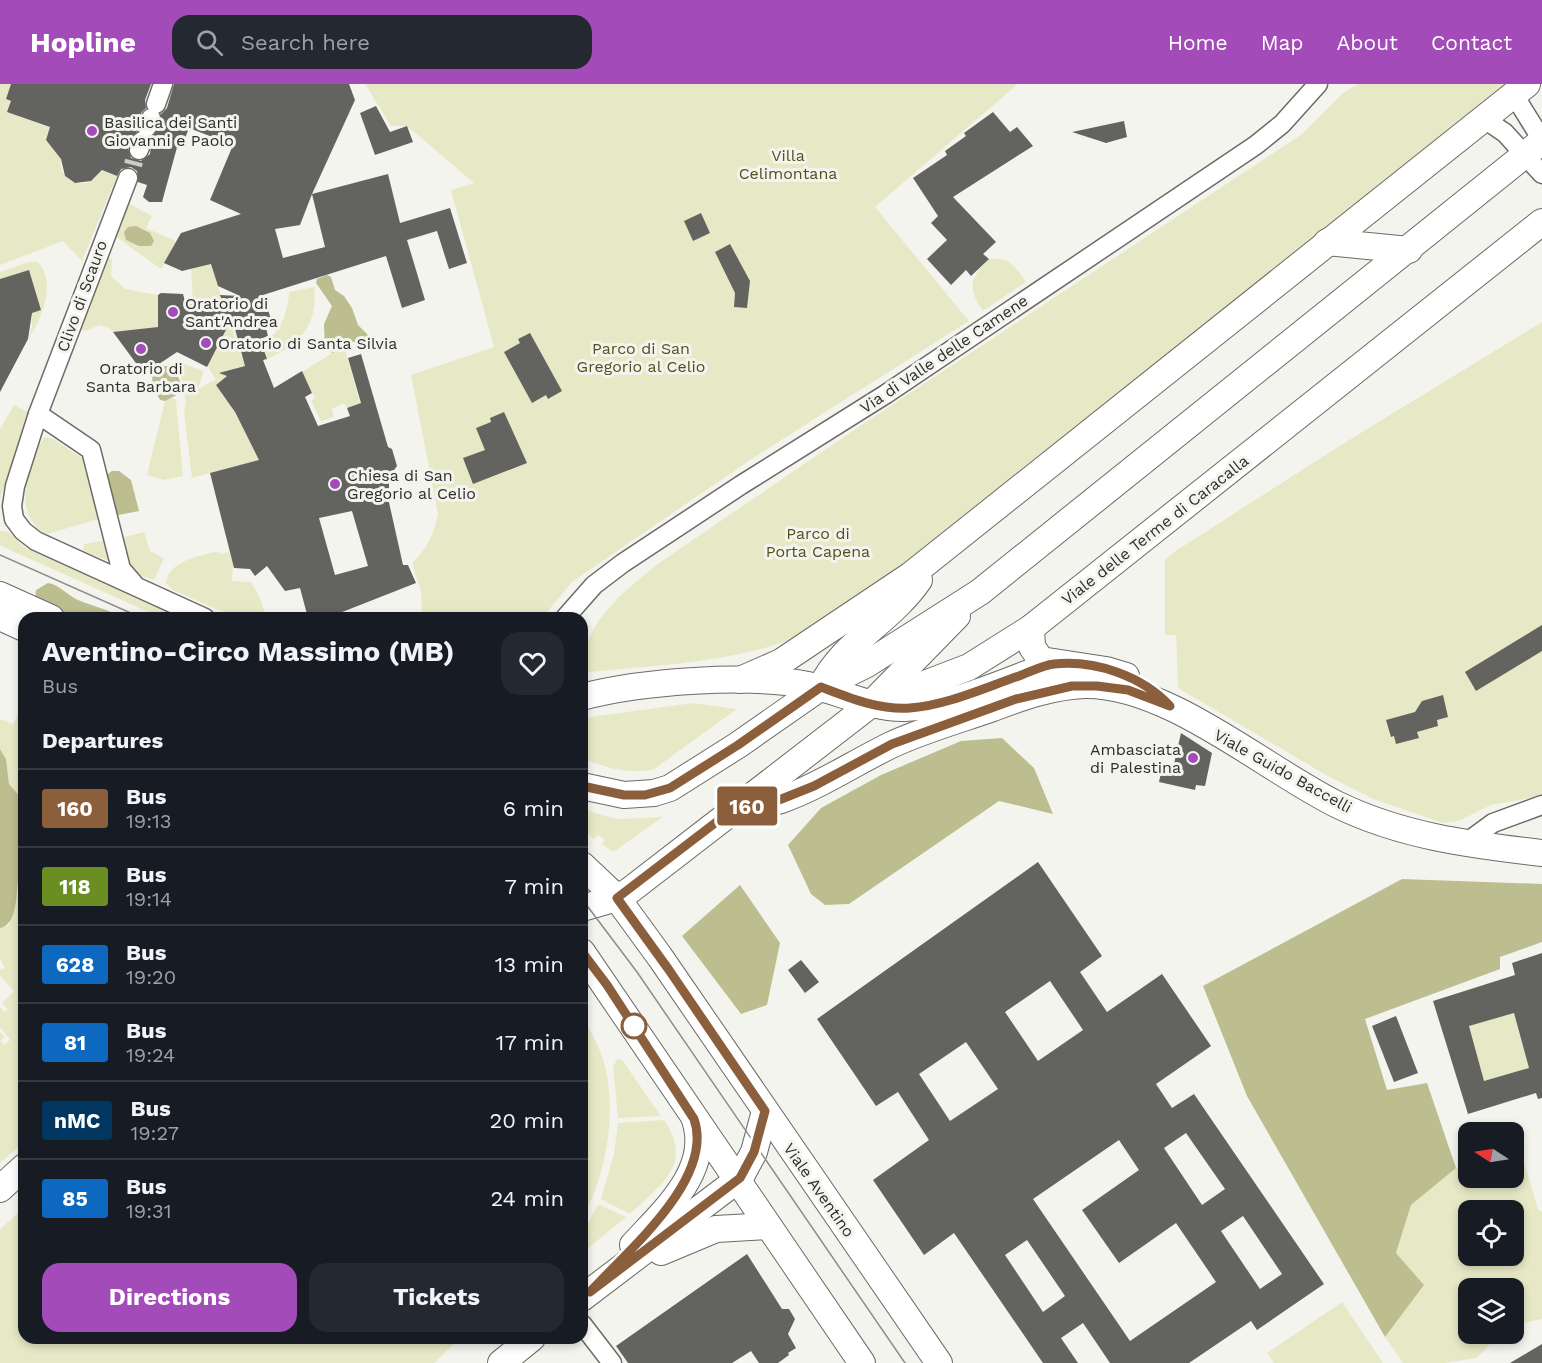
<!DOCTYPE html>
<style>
:root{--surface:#171b24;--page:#242831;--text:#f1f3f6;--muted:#9ea1a6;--line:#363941;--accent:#a34bb8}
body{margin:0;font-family:"Work Sans",sans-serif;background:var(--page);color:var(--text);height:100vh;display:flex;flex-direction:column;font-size:22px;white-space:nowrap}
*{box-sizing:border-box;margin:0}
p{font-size:20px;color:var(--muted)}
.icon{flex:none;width:33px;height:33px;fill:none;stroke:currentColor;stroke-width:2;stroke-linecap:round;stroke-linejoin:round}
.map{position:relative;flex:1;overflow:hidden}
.drawer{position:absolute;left:18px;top:528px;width:570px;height:732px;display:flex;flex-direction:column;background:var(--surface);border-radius:18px;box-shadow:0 3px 9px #0003}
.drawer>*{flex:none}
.badge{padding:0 12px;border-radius:4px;font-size:21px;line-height:39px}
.needle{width:39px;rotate:282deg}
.controls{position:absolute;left:1458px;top:1038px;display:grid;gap:12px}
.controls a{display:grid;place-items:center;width:66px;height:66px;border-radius:12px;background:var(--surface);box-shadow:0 3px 9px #0003;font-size:30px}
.map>.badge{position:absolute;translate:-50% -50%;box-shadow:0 0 0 3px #fff}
h2{padding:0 24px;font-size:22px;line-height:54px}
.round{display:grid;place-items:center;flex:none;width:63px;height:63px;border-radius:18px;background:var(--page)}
.overview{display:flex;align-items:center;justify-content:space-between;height:102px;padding:0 24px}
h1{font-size:28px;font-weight:700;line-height:45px}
.cta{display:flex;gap:12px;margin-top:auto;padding:12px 24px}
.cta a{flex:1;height:69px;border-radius:18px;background:var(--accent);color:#fff;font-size:24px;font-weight:700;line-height:69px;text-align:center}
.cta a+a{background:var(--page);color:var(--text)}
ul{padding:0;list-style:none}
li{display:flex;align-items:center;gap:18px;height:78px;padding:0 24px;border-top:2px solid var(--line)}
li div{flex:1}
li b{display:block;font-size:22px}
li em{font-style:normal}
li .badge{min-width:66px;font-weight:700;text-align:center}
header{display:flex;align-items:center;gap:36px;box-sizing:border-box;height:84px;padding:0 30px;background:var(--accent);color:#fff}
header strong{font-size:28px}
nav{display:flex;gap:33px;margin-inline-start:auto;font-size:21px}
.search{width:420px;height:54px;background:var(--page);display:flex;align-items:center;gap:15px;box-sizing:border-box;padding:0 21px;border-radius:18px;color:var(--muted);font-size:22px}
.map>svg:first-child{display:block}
.green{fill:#e7e9c6;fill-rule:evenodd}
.forest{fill:#bcbe8f}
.building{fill:#63635f;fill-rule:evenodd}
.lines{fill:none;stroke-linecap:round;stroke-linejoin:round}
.street-tunnel{stroke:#ccccc8;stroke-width:18;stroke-dasharray:18 9;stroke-linecap:butt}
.street-casing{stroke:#6b6b67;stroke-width:21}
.secondary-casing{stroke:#6b6b67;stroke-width:28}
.street{stroke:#fff;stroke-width:18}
.secondary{stroke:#fff;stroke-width:26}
.tram{stroke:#8d8d89;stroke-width:1.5}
.line-casing{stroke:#fff;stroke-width:14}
.line{stroke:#8b5e3c;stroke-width:9}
.poi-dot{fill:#a34bb8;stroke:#f4f4ef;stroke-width:2}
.stop-dot{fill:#fff;stroke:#8b5e3c;stroke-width:3}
.labels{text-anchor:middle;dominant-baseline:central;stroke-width:6;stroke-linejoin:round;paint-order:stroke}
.poi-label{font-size:16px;fill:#2d2d2b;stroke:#f4f4ef;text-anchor:start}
.park-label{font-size:16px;fill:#51511b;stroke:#f4f4ef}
.street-label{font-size:16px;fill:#2d2d2b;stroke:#f4f4ef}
</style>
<header>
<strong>Hopline</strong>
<div class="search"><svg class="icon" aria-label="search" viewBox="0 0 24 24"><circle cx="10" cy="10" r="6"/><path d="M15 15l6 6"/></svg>Search here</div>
<nav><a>Home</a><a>Map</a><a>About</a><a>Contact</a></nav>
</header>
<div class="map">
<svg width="1542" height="1279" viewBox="0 0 1542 1279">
<rect width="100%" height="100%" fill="#f4f4ef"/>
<g class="green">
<path d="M0,0H11L6,15L11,17L8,28L50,43L46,57L61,73C58,90 71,104 88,98C95,96 99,89 103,87L117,92L82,177L63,157L0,181Z"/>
<path d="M365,0H1018L875,123L969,237L753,374L572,498L542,534H413L422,528L421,508L412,479C428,464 433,451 438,430L411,291L494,263L451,106L474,99L407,42H391Z"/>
<path d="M1358,0H1504L867,512C845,525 823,542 799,552C732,580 653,581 582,589C582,539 623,508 659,479L854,346L1302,50L1343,9Z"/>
<polygon points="126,118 152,132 146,144 174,156 176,160 161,185 115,152"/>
<path d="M257,169L244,189L216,197L245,282L236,284L216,301L230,320L253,364H256L260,376L192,394L184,329L186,318L178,278L204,287L198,305L216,295C194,266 193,221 191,185Z"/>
<polygon points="104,172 112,175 111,192 125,205 158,211 158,243 113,248 109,244 99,241 87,247 80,246"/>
<path d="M989,175C1008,172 1016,183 1026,198L983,227C967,204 970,193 989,175Z"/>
<path d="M28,178H38C57,199 42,235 28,255L32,243V229L41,226L29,186L0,195V188Z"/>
<path d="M314,203C319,239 300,261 267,275L262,259C281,249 288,228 289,208Z"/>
<polygon points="1542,238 1542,712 1491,721 1459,737 1443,739 1373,715 1326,691 1178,604 1176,551 1165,551 1165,476 1174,468 1341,361"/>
<polygon points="344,262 360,319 347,324 344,319 332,325 334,333 321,337 311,317 315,314 302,288"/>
<polygon points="170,313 176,316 183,392 164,396 147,391 165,317"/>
<polygon points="14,321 29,329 0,415 0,345"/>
<path d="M45,353L55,356L83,375L99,435L47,450C11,433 26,378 45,353Z"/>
<polygon points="0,447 9,448 24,463 182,534 162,534 3,463 0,461"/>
<polygon points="144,448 150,467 164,474 154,496 129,487 120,454"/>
<polygon points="107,456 112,478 83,467 84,460"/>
<path d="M219,467L220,470L229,468L233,481L232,497L251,498L260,514L265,530C247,544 193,514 173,506L166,499C169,476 200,472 219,467Z"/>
<polygon points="24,619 24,717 9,700 6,675 0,665 0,635 13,640"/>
<path d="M693,619L737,625L654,685C629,691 605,683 582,675V634Z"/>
<polygon points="582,725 617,735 663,733 613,768 602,760 605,756 598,751 594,755 582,745"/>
<polygon points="20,797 24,797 24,1058 0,1079 0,948 5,953 1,956 4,961 10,956 0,943 0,923 4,928 8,926 2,919 14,907 0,892 0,886 5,884 0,875 0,844 9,841"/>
<polygon points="1514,929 1529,984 1484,997 1469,942"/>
<path d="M582,931C589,944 597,958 602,972C618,1018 608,1093 582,1133Z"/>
<polygon points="618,975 622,976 661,1032 618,1034 613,982"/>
<path d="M664,1036C694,1080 661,1101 630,1130L601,1115L614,1070L618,1039Z"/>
<path d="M1521,1068L1538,1125L1542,1128V1235L1514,1241V1204H1468V1250H1499L1477,1274L1445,1279H1403L1385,1253L1424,1201L1396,1169L1411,1121L1456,1084L1468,1081V1094H1514V1070ZM1468,1126H1514V1172H1468Z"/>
<polygon points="598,1120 626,1133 582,1169 582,1151"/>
<polygon points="24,1124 24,1254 460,1254 434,1279 0,1279 0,1145"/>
<polygon points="1342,1218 1383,1279 1274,1279 1267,1269"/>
</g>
<g class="forest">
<polygon points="136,142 150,149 154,157 151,162 139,162 126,156 124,148 128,143"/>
<polygon points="327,191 331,193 335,206 344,212 352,224 358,241 379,262 346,257 333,269 325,266 324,240 332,222 316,199 317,195"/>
<path d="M164,282H169C176,288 189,305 175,312C171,314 168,315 165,317L160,316L153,302L152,293Z"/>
<polygon points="112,387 119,387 131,396 139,427 113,432 105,392"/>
<path d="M48,499C60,501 67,511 78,516C93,522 109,526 124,534H73L35,517L36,506Z"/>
<polygon points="1002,654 1034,684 1053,730 999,717 849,820 825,821 811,810 788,761 821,724 881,691 961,657"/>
<path d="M0,665L6,675L9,700L24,717V797L18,798C16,812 17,841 0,844Z"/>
<polygon points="1402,795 1542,800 1542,858 1500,873 1500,885 1365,935 1387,1006 1427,999 1456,1084 1411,1121 1396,1169 1424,1201 1385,1253 1247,1012 1203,902"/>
<polygon points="740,801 780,859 767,921 741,930 682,852"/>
</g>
<g class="building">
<path d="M11,0H151L145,16L146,24L141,29L137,47L128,63L131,74L141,77L150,70L152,53L161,39V30L167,24L174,0H349L355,16L312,110L388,90L400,139L450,124L467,179L449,185L437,147L407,156L425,216L402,224L386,172L263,211L273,241L266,244L268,252L260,255L267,275L263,276L274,304L302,287L312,309L305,313L318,342L350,332L347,324L361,319L348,274L361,270L388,363L392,365L397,382L389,393V405H386L403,481H408L416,499L327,534H308L300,504L285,507L267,482L255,492L250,485L234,484L210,389L259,376L235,328L216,301L227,292L219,289L245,282L232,234L207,283L177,268L144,290L113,248L158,243V211L161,209L183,210L186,221L222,216L220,211L240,212L218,202L211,180L182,187L164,179L181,149L241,130L210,116L233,61L189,44L184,57L179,56L162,118H149L143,113L147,101L138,98L137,87L131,83L121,85L117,92L102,86L91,97L75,99L65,92L61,75L46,56L50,43L7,28L11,17L6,15ZM312,110L325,163L283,174L275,145L300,141ZM352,427L368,482L335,491L319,434Z"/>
<polygon points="376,22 390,48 407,42 413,58 375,71 360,29"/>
<polygon points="993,28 1010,48 1017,43 1033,62 953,113 996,158 983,170 989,175 971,192 966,186 951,201 927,175 947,156 931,139 938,132 913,94 947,71 945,67 966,52 964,49"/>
<polygon points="1124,37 1127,53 1106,59 1072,48"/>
<polygon points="701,129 710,149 693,157 684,137"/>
<polygon points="730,160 750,197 747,224 734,223 735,209 715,168"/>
<polygon points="29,186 41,226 32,229 28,255 0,308 0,195"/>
<polygon points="530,249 562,307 548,315 546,311 532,319 504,268 520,259 518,255"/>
<polygon points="504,328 527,379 473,400 463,374 485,366 476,344 491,338 490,334"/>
<polygon points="1542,541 1542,567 1476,607 1465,588"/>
<polygon points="1443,611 1448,633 1437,636 1438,642 1417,648 1419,654 1396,660 1394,652 1391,653 1386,636 1415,628 1422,617"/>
<polygon points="1181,649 1212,669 1205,702 1196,701 1195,706 1159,698 1163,679 1174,680"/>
<path d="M1038,778L1102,872L1080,888L1107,928L1162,890L1211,962L1156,1000L1172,1024L1194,1010L1324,1200L1257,1246L1251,1237L1189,1279H1110L1083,1239L1061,1254L1078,1279H1043L954,1149L924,1171L873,1096L929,1056L898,1008L876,1022L817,935ZM1050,897L1083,946L1038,977L1005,928ZM966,958L998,1005L950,1037L919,990ZM1186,1049L1225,1105L1202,1121L1164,1064ZM1119,1056L1139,1086L1082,1126L1119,1179L1176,1139L1216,1198L1130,1257L1033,1115ZM1243,1132L1282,1190L1260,1205L1221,1147ZM1027,1156L1065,1212L1043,1228L1005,1171Z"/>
<path d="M1542,869V1014L1538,1015L1536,1009L1468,1030L1433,917L1515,891L1512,879ZM1514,929L1529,984L1484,997L1469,942Z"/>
<polygon points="801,876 819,898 805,909 788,886"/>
<polygon points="1396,932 1418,989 1394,998 1372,942"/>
<polygon points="747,1170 782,1225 789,1225 795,1235 788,1250 796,1264 788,1269 789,1271 778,1279 759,1279 751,1267 732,1279 628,1279 616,1262"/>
<polygon points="1542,1260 1542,1279 1510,1279"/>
</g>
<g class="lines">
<polyline class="street-tunnel" points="133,81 134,77"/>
<defs>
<g id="street">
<polyline points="1514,11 1542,56"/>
<polyline points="156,20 163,0"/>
<polyline points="1483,34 1505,49 1542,90"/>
<polyline points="147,43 151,34"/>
<polyline points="139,66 142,57"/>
<polyline points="128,94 38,330 15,402 12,422 14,435 23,447 36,457 205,534"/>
<polyline points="38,330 91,366 121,485 134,500"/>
<polyline points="565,534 594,501 623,479 741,401 886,310 1256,61 1282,40 1318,0"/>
<polyline points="1463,761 1493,739 1542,721"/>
<polyline points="582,1240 612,1279"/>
</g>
<g id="secondary">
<polyline points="1327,158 1409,166"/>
<polyline points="0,511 51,534"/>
<polyline points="0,533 24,544"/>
<polyline points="1031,544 1032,563 1041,576 1106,586 1126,592"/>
<polyline points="740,596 781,578 911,491 1527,0"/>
<path d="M821,603C843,558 891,537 919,496"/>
<path d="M582,613C642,597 747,590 808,601C841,607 870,625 905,624C952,623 1008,596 1053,580"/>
<polyline points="870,621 969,583 1031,544 1542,138"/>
<polyline points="582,702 624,711 654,709 670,704 738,661 821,603 867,580 980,508 1542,57"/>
<path d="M736,723C751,721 767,720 781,716C820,702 854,679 891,661C923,646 959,636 993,624C1022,613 1053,602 1085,601C1168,600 1262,683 1336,720C1401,752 1471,761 1542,769"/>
<polyline points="582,781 617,814 660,873 939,1279"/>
<polyline points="582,824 617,814 629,807 870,621 957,532"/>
<polyline points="582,868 862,1279"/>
<polyline points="0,1105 24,1083"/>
<path d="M633,1161C663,1128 712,1086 695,1036"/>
<polyline points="661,1168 716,1145 767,1142"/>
<polyline points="582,1214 740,1094 754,1068 765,1027"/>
<polyline points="501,1279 532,1254"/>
</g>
</defs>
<use href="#street" class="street-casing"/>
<use href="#secondary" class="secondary-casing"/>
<use href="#street" class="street"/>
<use href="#secondary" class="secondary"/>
<g class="tram">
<polyline points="0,471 142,534"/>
<polyline points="582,815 637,888 905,1279"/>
</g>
</g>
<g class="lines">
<defs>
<path id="line" d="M582,702L624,711H645L670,704L738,661L821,603C850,614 878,626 910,624C947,621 984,604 1019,592C1030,588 1043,581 1054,580C1096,576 1142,592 1170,622L1128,606L1097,602H1072L1016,615L892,660L814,702L779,716L736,723L617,814L669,886L765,1027L754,1068L740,1094L590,1208C627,1167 715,1095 694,1035L607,901L582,868"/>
</defs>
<use href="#line" class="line-casing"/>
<use href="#line" class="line"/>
</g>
<g class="poi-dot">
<circle cx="92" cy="47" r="6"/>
<circle cx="173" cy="228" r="6"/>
<circle cx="206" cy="259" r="6"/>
<circle cx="141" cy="265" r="6"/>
<circle cx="335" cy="400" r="6"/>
<circle cx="1193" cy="674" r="6"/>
</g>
<circle class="stop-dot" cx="634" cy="942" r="12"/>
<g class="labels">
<g class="poi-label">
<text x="104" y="38">Basilica dei Santi<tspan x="104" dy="18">Giovanni e Paolo</tspan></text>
<text x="185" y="219">Oratorio di<tspan x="185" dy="18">Sant'Andrea</tspan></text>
<text x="218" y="259">Oratorio di Santa Silvia</text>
<text x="141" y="284" text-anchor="middle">Oratorio di<tspan x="141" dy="18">Santa Barbara</tspan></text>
<text x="347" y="391">Chiesa di San<tspan x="347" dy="18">Gregorio al Celio</tspan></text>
<text x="1181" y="665" text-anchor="end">Ambasciata<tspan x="1181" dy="18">di Palestina</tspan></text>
</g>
<g class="park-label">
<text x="788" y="71">Villa<tspan x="788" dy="18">Celimontana</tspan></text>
<text x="641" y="264">Parco di San<tspan x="641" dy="18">Gregorio al Celio</tspan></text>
<text x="818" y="449">Parco di<tspan x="818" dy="18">Porta Capena</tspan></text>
</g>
<g class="street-label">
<text transform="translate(82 212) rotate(-70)">Clivo di Scauro</text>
<text transform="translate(944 270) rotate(-34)">Via di Valle delle Camene</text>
<text transform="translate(1155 446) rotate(-38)">Viale delle Terme di Caracalla</text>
<text transform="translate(1283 687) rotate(29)">Viale Guido Baccelli</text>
<text transform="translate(819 1106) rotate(55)">Viale Aventino</text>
</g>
</g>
</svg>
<div class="controls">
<a><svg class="needle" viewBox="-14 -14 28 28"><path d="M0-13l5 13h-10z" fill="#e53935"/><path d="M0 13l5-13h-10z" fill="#9ea1a6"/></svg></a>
<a><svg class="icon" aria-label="locate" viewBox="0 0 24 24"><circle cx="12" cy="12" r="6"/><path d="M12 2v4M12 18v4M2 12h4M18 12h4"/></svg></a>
<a><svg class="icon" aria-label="layers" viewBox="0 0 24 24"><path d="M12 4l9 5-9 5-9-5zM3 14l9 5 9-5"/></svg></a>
</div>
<b class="badge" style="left:747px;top:722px;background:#8b5e3c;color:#fff">160</b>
<section class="drawer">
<div class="overview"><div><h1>Aventino-Circo Massimo (MB)</h1><p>Bus</p></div><a class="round"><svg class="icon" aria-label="heart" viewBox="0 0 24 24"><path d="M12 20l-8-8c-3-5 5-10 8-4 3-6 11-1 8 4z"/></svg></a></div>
<h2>Departures</h2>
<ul>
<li><span class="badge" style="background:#8b5e3c;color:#fff">160</span><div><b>Bus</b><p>19:13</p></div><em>6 min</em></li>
<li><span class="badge" style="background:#6b8e23;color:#fff">118</span><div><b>Bus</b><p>19:14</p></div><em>7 min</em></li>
<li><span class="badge" style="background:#0c69bf;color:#fff">628</span><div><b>Bus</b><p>19:20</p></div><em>13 min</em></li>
<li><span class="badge" style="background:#0c69bf;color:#fff">81</span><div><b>Bus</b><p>19:24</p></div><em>17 min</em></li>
<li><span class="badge" style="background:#00365f;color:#fff">nMC</span><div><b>Bus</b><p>19:27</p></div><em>20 min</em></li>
<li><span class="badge" style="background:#0c69bf;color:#fff">85</span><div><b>Bus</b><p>19:31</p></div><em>24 min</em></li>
</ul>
<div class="cta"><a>Directions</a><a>Tickets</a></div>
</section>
</div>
